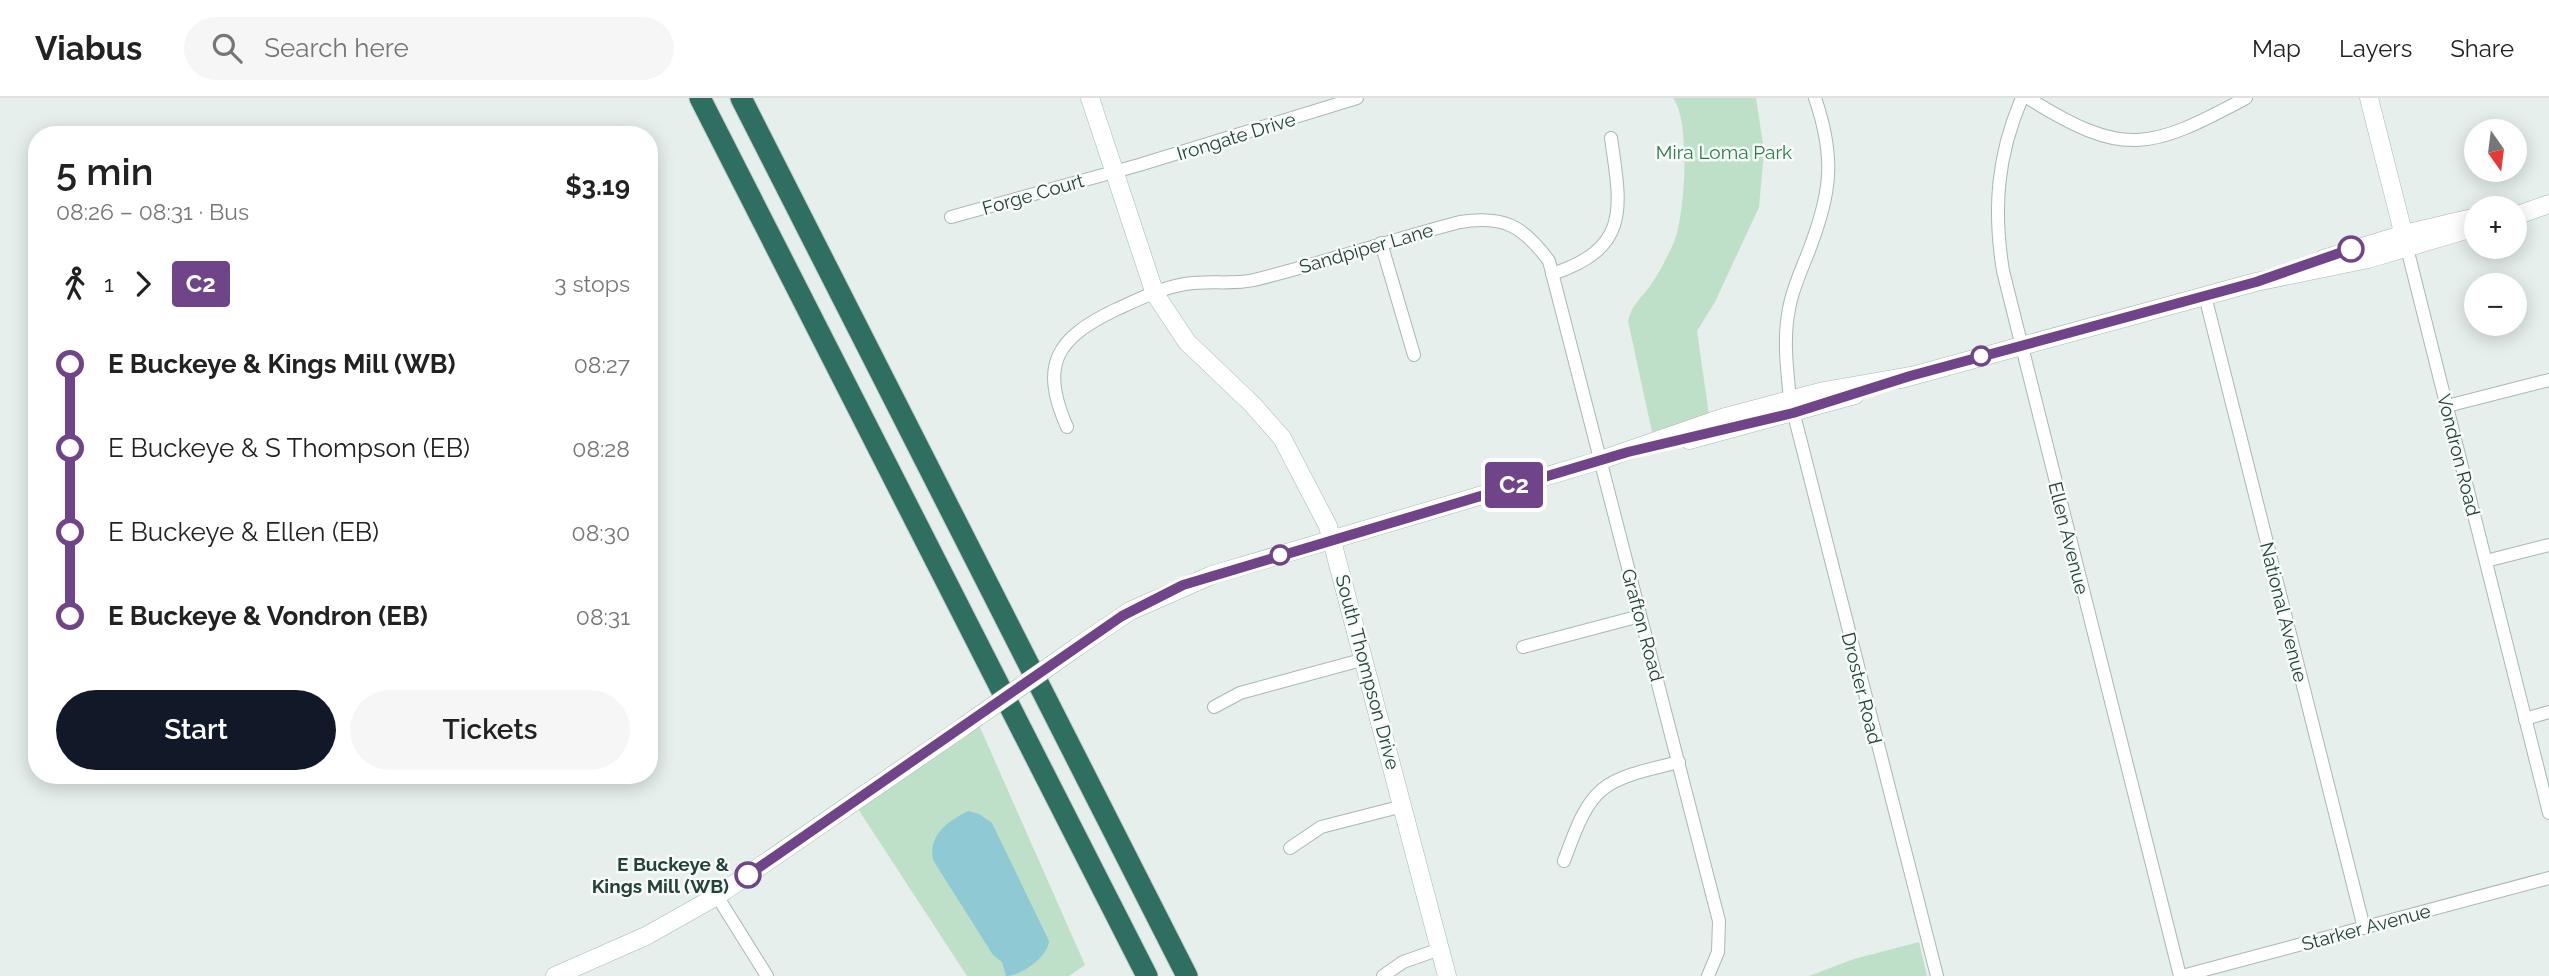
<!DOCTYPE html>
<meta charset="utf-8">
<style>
:root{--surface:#fff;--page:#f6f6f6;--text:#222;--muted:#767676;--line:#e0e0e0;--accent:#111827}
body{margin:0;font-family:Raleway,sans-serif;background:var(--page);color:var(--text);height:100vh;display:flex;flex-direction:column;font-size:26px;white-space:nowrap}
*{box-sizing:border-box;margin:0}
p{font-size:23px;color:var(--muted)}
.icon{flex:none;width:38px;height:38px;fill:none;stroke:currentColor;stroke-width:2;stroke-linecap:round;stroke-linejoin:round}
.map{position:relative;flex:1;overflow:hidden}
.sheet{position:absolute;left:28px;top:28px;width:630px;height:658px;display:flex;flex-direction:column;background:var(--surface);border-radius:28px;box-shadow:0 4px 18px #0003}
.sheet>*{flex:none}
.badge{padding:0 14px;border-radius:5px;font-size:24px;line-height:46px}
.needle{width:46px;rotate:166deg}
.buttons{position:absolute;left:2464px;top:21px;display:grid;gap:14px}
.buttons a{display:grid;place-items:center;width:63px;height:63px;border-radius:50%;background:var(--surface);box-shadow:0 4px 18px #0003;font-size:35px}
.map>.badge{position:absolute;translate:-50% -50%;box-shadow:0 0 0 4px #fff}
.legs{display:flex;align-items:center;gap:10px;height:77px;padding:0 28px;font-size:23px}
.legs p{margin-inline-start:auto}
.head{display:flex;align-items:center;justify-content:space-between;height:119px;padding:0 28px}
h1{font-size:38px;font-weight:600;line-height:52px}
.primary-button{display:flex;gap:14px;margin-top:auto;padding:14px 28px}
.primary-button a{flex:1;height:80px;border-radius:42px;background:var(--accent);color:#fff;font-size:28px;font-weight:600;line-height:80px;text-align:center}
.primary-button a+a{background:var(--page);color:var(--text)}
ul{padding:0 28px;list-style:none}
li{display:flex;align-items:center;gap:24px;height:84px;font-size:26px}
li i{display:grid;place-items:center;width:10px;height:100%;margin:0 9px;background:currentColor}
li i::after{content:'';width:18px;height:18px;margin:-9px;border:5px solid;border-radius:50%;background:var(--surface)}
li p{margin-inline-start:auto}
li:first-child i{background:linear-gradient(#0000 50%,currentColor 0)}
li:last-child i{background:linear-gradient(currentColor 50%,#0000 0)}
header{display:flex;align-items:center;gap:42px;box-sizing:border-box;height:98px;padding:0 35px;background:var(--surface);border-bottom:2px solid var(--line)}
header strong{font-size:33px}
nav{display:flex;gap:38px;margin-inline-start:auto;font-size:24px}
.search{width:490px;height:63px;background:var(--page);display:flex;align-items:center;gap:18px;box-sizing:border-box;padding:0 24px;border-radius:38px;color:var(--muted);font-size:26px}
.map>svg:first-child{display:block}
.green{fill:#bfe0c8}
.water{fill:#8ec9d4}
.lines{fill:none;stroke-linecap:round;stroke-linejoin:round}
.street-casing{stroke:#a8b8b2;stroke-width:14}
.secondary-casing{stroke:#a4bbb3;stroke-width:19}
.highway-casing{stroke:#c2cac8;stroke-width:23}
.street{stroke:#fff;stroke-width:12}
.secondary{stroke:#fff;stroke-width:18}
.highway{stroke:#2f6f62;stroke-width:21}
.secondary-bridge-casing{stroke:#a4bbb3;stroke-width:19;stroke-linecap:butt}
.secondary-bridge{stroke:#fff;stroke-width:18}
.line-1-casing{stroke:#fff;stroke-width:16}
.line-1{stroke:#704489;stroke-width:10}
.stop-1-dot{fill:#fff;stroke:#704489;stroke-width:3.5}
.labels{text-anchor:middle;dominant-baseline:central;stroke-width:5;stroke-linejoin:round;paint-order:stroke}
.street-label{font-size:19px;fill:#24423a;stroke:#f7fbf9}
.park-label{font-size:19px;fill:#2d7a4b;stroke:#f7fbf9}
.stop-label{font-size:19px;font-weight:bold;fill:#24423a;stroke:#f7fbf9;text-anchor:end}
</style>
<header>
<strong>Viabus</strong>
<div class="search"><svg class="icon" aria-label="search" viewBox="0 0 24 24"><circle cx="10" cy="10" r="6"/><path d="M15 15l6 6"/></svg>Search here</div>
<nav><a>Map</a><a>Layers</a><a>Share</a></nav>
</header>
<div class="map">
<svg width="2549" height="878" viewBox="0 0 2549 878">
<rect width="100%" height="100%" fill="#e6efeb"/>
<g class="green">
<path d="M1673,0H1756L1764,53L1759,109L1715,204L1697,233L1709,317L1652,334L1628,223C1632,208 1637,204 1647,192C1657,179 1667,160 1674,144C1685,118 1691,23 1673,0Z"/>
<polygon points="979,627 1085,867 1069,878 967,878 858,711"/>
<polygon points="1919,844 1927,878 1809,878 1854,861"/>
</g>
<path class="water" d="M968,713L979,716L992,725L1049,843C1048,859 1021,878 1006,878L1002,864L993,857L933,762C928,737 948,723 968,713Z"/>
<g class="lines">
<defs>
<g id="street">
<path d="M1815,0C1836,61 1831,96 1808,155C1801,173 1792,192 1789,211C1783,241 1787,271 1790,301L1937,878"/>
<path d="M2022,0C1997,58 1993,111 2003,173L2180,878"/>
<path d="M2028,0C2124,60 2149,52 2246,0"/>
<polyline points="951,119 1139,67 1357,0"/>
<polyline points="1381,145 1414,257"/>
<polyline points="2407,150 2549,715"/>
<path d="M1552,176C1631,150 1621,110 1611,40"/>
<polyline points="2205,198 2364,830"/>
<polyline points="2447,308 2549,282"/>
<path d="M1067,329C1039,266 1057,240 1115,212C1137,202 1161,190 1185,186C1208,182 1232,187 1254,182C1323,165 1391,142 1460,124C1504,117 1523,128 1549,163L1719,823L1718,854L1708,878"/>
<polyline points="2486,463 2549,447"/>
<polyline points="1523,549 1640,518"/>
<polyline points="1214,609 1240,595 1365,561"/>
<polyline points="2525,621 2549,614"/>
<polyline points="1290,750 1321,729 1403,708"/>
<path d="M1564,763C1592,685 1600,683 1679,664"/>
<polyline points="717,798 767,878"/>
<polyline points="1383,878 1403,864 1440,851"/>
<polyline points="2182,878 2549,780"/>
</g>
<g id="secondary">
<polyline points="1090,0 1155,196 1187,244 1253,307 1282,340 1328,428 1447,878"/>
<polyline points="2369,0 2406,146"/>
<polyline points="2515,118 2549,106"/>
<polyline points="2323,161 2404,136 2468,121"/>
<polyline points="1901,281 2256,184 2368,161 2476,129"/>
<polyline points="1689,342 1855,297"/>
<polyline points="1077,549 1130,513 1212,477 1601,362 1722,320 1824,293 1910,278"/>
<polyline points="555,878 646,838 717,798 963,629"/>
</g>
<g id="highway">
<polyline points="700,0 1147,878"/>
<polyline points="741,0 1187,878"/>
</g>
</defs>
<use href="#street" class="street-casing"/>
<use href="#secondary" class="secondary-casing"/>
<use href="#highway" class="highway-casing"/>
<use href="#street" class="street"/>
<use href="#secondary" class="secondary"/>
<use href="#highway" class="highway"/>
<defs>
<polyline id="secondary-bridge" points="963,629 1077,549"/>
</defs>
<use href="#secondary-bridge" class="secondary-bridge-casing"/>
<use href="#secondary-bridge" class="secondary-bridge"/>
</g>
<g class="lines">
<defs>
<polyline id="line-1" points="748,777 1122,518 1183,487 1628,354 1793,315 1910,278 2256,184 2351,151"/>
</defs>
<use href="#line-1" class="line-1-casing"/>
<use href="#line-1" class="line-1"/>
</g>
<g class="stop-1-dot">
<circle cx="2351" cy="151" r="12"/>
<circle cx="1981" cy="258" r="9"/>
<circle cx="1280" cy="457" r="9"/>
<circle cx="748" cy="777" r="12"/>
</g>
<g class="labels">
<g class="street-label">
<text transform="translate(1236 38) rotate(-17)">Irongate Drive</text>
<text transform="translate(1033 96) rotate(-16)">Forge Court</text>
<text transform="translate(1366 150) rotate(-16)">Sandpiper Lane</text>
<text transform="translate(2459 357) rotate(76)">Vondron Road</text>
<text transform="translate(2069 440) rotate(76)">Ellen Avenue</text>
<text transform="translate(2284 514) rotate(76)">National Avenue</text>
<text transform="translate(1643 527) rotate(75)">Grafton Road</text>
<text transform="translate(1368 574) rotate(75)">South Thompson Drive</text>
<text transform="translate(1862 590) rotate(76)">Droster Road</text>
<text transform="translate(2366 829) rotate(-15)">Starker Avenue</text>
</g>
<g class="park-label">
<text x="1724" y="54">Mira Loma Park</text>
</g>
<g class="stop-label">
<text x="729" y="766">E Buckeye &amp;<tspan x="729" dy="22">Kings Mill (WB)</tspan></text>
</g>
</g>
</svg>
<div class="buttons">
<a><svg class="needle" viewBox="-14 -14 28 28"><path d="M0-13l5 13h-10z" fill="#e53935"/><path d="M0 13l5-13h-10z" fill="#767676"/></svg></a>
<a>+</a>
<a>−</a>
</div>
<b class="badge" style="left:1514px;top:387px;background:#704489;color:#fff">C2</b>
<section class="sheet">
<div class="head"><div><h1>5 min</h1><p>08:26 – 08:31 · Bus</p></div><b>$3.19</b></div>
<div class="legs"><svg class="icon" aria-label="walk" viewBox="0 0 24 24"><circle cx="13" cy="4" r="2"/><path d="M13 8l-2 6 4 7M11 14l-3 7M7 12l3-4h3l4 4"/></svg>1<svg class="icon" aria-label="forward" viewBox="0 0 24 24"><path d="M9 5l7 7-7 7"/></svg><b class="badge" style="background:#704489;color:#fff">C2</b><p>3 stops</p></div>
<ul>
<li><i style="color:#704489"></i><b>E Buckeye &amp; Kings Mill (WB)</b><p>08:27</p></li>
<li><i style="color:#704489"></i><span>E Buckeye &amp; S Thompson (EB)</span><p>08:28</p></li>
<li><i style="color:#704489"></i><span>E Buckeye &amp; Ellen (EB)</span><p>08:30</p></li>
<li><i style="color:#704489"></i><b>E Buckeye &amp; Vondron (EB)</b><p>08:31</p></li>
</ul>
<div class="primary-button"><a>Start</a><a>Tickets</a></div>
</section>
</div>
